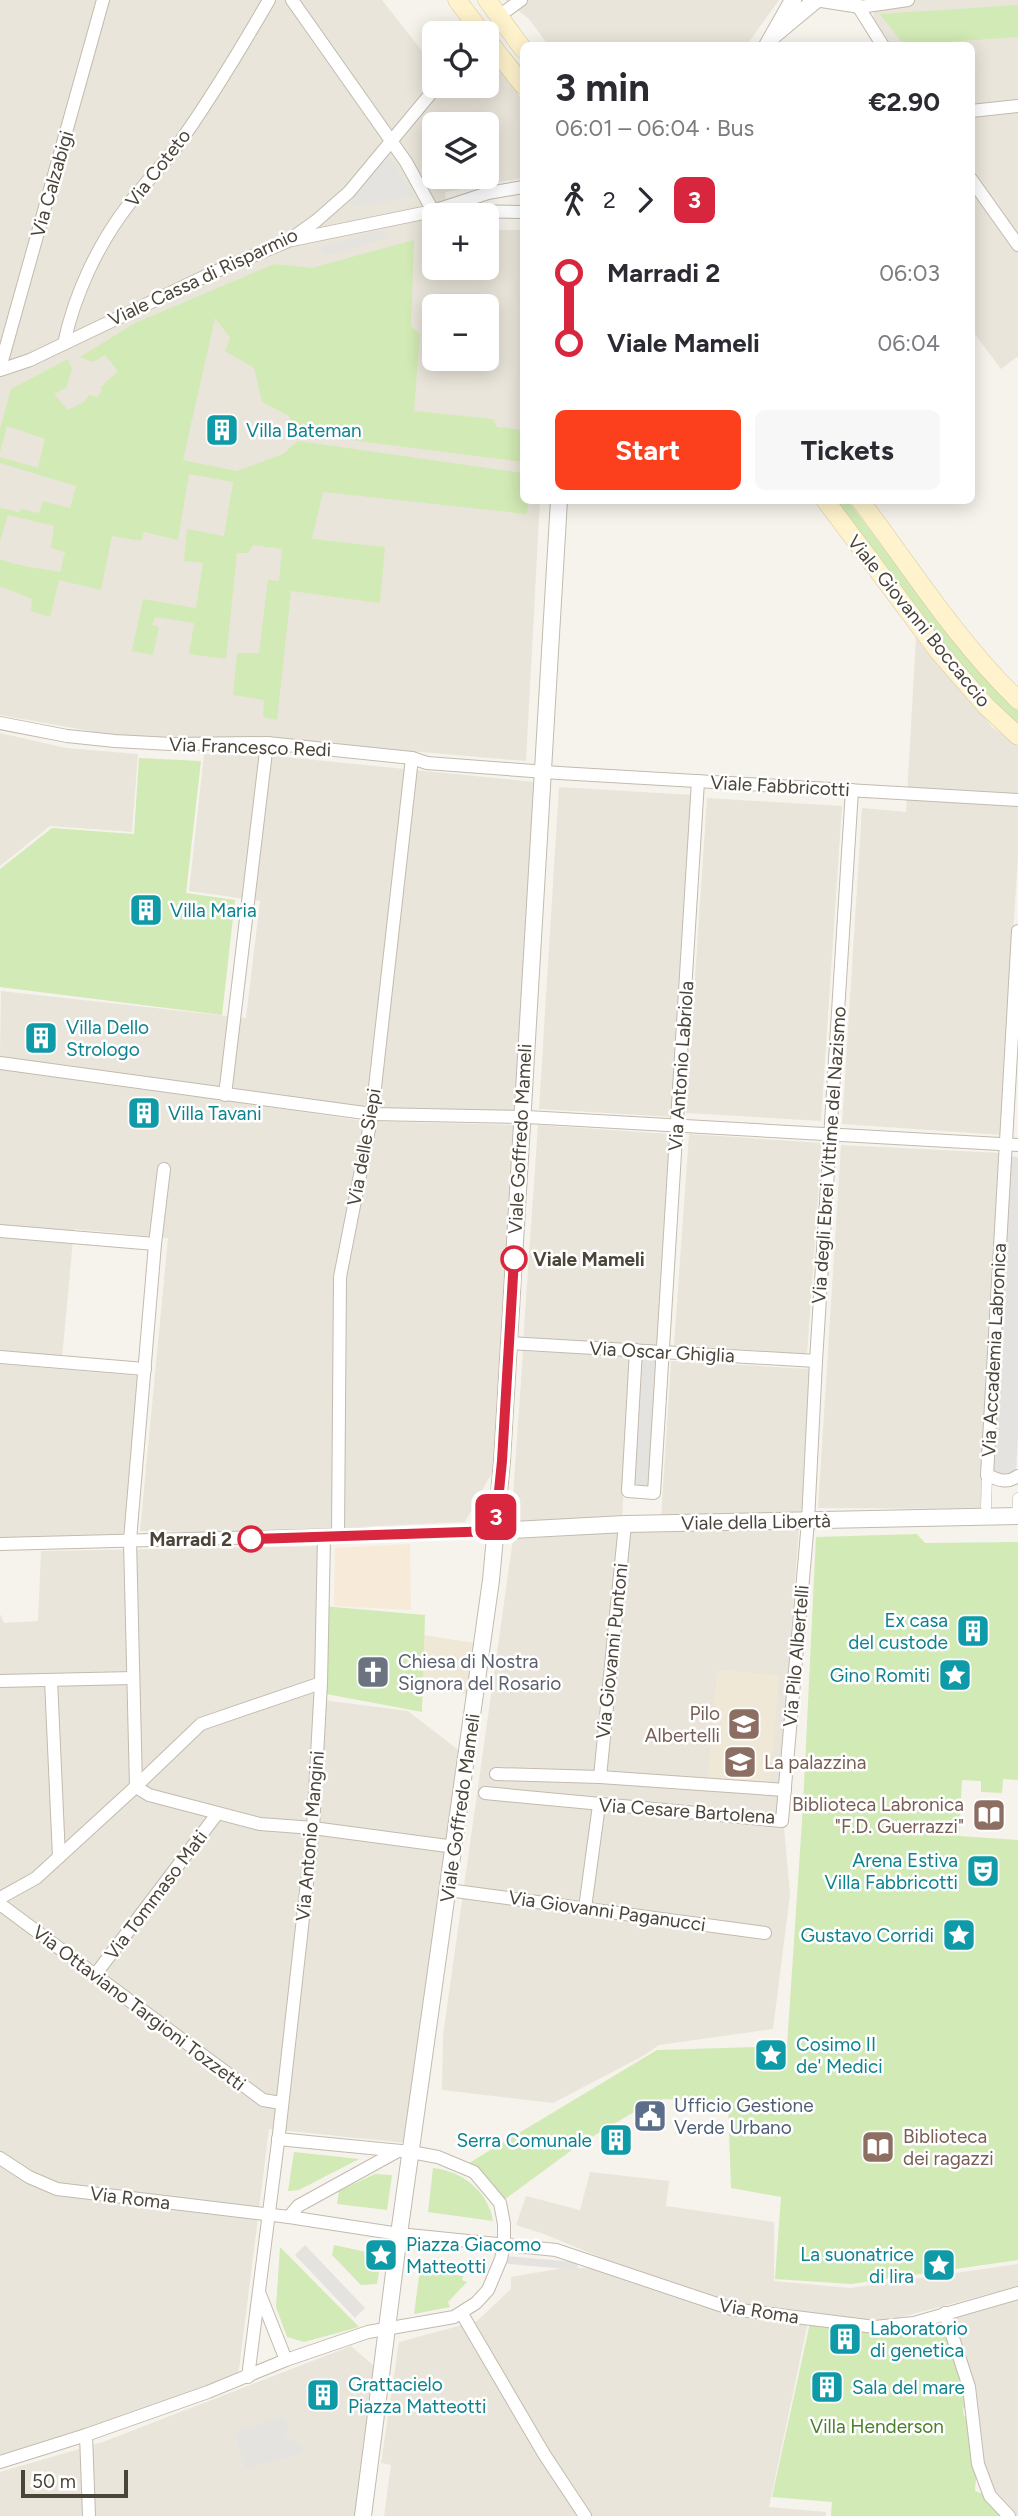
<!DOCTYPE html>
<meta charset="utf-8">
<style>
:root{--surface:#fff;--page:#f7f7f7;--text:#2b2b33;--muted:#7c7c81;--accent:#fc3f1d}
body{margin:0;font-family:Figtree,sans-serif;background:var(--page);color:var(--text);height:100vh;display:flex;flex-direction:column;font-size:26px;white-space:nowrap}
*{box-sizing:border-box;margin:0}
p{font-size:23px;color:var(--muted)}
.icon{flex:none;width:38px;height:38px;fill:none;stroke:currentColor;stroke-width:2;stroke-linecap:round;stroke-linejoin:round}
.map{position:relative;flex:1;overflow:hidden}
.sheet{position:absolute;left:520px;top:42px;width:455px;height:462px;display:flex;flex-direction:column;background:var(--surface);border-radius:10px;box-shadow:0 4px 18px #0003}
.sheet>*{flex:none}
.badge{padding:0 14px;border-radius:10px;font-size:24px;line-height:46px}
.buttons{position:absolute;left:422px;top:21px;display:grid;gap:14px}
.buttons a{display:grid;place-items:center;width:77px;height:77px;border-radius:10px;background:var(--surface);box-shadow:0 4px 18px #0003;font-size:35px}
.scale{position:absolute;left:21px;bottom:18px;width:107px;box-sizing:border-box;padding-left:7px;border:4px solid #4b4439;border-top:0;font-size:19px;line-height:24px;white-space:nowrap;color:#4b4439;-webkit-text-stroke:5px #fff;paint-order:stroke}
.map>.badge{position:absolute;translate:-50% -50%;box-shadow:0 0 0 4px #fff}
.legs{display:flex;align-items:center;gap:10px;height:77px;padding:0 35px;font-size:23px}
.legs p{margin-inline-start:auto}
.summary{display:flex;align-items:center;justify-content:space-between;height:119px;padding:0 35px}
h1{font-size:38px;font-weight:700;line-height:52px}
.button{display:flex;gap:14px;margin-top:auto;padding:14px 35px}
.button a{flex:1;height:80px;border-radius:10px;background:var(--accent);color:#fff;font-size:28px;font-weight:700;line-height:80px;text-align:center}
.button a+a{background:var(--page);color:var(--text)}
ul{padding:0 35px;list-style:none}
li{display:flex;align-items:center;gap:24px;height:70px;font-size:26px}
li i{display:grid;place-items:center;width:10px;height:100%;margin:0 9px;background:currentColor}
li i::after{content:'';width:18px;height:18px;margin:-9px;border:5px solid;border-radius:50%;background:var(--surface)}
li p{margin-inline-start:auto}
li:first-child i{background:linear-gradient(#0000 50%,currentColor 0)}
li:last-child i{background:linear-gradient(currentColor 50%,#0000 0)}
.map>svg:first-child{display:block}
.residential{fill:#eae5da;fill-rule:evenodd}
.commercial{fill:#f7ead8}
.education{fill:#efe8d6}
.green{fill:#d2eab5}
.parking{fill:#e5e3e0}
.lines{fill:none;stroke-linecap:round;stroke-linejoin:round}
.pedestrian-casing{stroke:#c2bbae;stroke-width:11}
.minor-casing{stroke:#c2bbae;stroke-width:14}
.tertiary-casing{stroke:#c2bbae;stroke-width:18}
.secondary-casing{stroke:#d6c79b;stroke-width:19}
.pedestrian{stroke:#fff;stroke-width:10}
.minor{stroke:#fff;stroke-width:12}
.tertiary{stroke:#fff;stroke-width:16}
.secondary{stroke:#fff3cd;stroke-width:18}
.line-1-casing{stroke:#fff;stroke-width:16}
.line-1{stroke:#d7263d;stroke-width:10}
.stop-1-dot{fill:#fff;stroke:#d7263d;stroke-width:3.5}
.labels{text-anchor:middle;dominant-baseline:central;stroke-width:5;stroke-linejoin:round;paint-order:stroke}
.street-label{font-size:19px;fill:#4b4439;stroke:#fff}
.culture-label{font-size:19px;fill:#0d838f;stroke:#fff;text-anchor:start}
.stop-label{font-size:19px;font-weight:bold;fill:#4b4439;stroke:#fff;text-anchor:start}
.worship-label{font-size:19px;fill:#5b616d;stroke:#fff;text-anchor:start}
.education-label{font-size:19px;fill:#785e54;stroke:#fff;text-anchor:end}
.service-label{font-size:19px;fill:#4e5e75;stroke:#fff;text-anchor:start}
.park-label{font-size:19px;fill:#4a7f2a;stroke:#fff}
</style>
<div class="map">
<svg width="1018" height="2516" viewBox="0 0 1018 2516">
<rect width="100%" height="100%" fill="#f6f3ec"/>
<g class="residential">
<path d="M0,0H382L434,66V86H486L487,59L496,62L523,101V178L445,192L448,215H434V268H486L487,230H523V500L540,501L526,761L270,739L129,738L0,715ZM434,124H486V177H434ZM434,306H486V359H434Z"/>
<polygon points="505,0 779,0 746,46 548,45 529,19"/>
<polygon points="874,0 1018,0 1018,356 1001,369 971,329 971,46 890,45 873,19"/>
<polygon points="916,638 992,727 1018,746 1018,854 1001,1135 842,1124 862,808 906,812"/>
<polygon points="0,733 66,748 138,754 132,832 50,826 0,866"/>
<polygon points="204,754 275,756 535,782 514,1113 389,1110 0,1058 1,991 246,1018 260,901 189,891"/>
<polygon points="559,787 693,795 673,1117 539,1109"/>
<polygon points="707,798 842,806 821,1121 686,1113"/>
<polygon points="0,1067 364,1121 517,1125 501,1456 465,1522 234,1533 140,1531 168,1238 74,1229 62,1358 0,1351"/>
<polygon points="538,1125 671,1134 657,1350 523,1341"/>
<polygon points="689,1134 822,1143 807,1354 674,1345"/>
<polygon points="841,1145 1001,1153 992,1342 980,1509 818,1508"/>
<polygon points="523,1351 631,1356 622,1522 511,1526"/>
<polygon points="671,1361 810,1369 802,1515 661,1520"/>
<polygon points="0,1364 139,1376 129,1526 123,1535 0,1538"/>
<polygon points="799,1528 780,1781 790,1895 773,2029 659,2045 643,2056 553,2103 442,2090 443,2035 513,1539 629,1532"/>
<polygon points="319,1546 315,1699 408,1711 461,1752 406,2143 269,2129 238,2377 0,2457 0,1614 4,1623 38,1621 41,1551"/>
<polygon points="590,2172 669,2181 666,2206 774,2222 774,2281 850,2288 1018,2264 1018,2286 883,2322 855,2320 717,2301 639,2273 544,2234 516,2225 526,2196 580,2210"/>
<polygon points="563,2268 589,2268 719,2311 808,2322 769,2507 826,2512 826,2516 384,2516 391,2465 381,2463 399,2342 477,2321 511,2289 511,2277"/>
<polygon points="1018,2298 1018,2516 1014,2516 994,2492 982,2462 978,2403 950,2316"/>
<polygon points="351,2346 381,2372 360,2516 0,2516 0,2472 103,2442"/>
</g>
<polygon class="commercial" points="410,1544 411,1610 334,1606 335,1548"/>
<g class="education">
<polygon points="423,1635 475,1643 467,1694 423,1687 424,1680 416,1679"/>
<polygon points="717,1670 779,1675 770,1783 708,1778"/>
</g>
<g class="green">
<polygon points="1018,5 1018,37 904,45 880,14"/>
<path d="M414,240L411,326L420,334L414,411L493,419L497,427L523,430V462L295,433L289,416L262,402L254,368L225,351L230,338L215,318L183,460L237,471L283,454L298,441L523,473V500L528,501L527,514L323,492L312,539L385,547L380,603L291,591L277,720L263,717L264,700L233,695L237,653H259L268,580L279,581L282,549L253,545L248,553H237L226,659L189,654L194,623L155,617L152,625L159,627L153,655L132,651L143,599L196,608L203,563L184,561L187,529L224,536L233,482L189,474L178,540L144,532L141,541L112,536L101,590L59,580L50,617L31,611L32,599L0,586V559C20,567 39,568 60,572L65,552L51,548L54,526L8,515L0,542V508L19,512L22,509L39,513L43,501L70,508L76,486L0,463V457L38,468L45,439L7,426L0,452V429L11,389L68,359L72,369L66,388L54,394L68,410L84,402L89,395L98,397L102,390L101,387L118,371L105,355L93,362L80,357L135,323L274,264L312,268Z"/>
<polygon points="835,501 848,501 962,652 1018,711 1018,729 969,680"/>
<polygon points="139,758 201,761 186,893 235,900 222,1015 0,987 0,869 52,828 134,834"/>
<polygon points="917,1534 925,1543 1018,1542 1018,1780 1003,1779 1002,1793 981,1792 981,1781 962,1780 959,1836 1018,1840 1018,2260 851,2284 775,2279 781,2197 731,2188 728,2102 663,2099 634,2112 580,2144 500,2203 464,2166 657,2050 787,2046 803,1806 816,1537"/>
<polygon points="323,1606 425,1615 422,1712 321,1693"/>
<polygon points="294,2152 359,2159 299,2190 288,2191"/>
<path d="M433,2168C462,2171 488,2191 493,2221L428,2212Z"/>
<polygon points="375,2174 392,2175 387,2210 337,2204 339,2191"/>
<polygon points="334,2245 371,2253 381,2259 377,2284 361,2285 332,2255"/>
<polygon points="280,2247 359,2327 304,2342 287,2337 276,2307"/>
<polygon points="420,2269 463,2276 462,2280 467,2282 448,2302 450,2307 414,2314"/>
<path d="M810,2323C858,2331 896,2338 944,2325L966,2402V2407L963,2409L964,2416L971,2418L979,2476L976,2478L975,2491L986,2495L1002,2516H831L832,2502L772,2497Z"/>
</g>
<g class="parking">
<polygon points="389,156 414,197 354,207 350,202"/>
<polygon points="380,230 387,238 325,256 317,248"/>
<polygon points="1008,1156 1018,1157 1018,1435 1016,1472 1011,1476 999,1475 992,1471"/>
<polygon points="634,1358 666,1360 657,1494 625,1492"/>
<polygon points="305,2245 365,2308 355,2318 295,2255"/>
<polygon points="504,2256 576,2262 579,2270 508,2264"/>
<polygon points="280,2416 291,2425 284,2434 303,2448 299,2454 246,2469 234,2432"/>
</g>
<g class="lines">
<defs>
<g id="pedestrian">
<polyline points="986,1507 987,1475"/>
<polyline points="1017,1516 1018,1498"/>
</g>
<g id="minor">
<polyline points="292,0 406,162 433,211"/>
<polyline points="815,0 860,7 908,0"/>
<polyline points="856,3 883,46"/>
<polyline points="499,16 521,0"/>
<polyline points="971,111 1018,106"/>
<polyline points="971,179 1018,245"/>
<polyline points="444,211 523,212"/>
<polyline points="292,240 433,211 488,193 523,187"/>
<path d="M64,344C74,295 98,244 129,204C144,184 162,166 177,146C211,99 240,50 269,0"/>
<polyline points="0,368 103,0"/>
<polyline points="0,370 30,360 212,273 288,241 316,221 349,192 437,86"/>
<polyline points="0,723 67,736 115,741 171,744 267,743 412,758 427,763 559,773 1018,800"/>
<path d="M1018,931L987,1475C998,1480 1007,1484 1018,1476"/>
<polyline points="0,1063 372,1114 527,1117 1018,1145"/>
<polyline points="225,1095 267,743"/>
<polyline points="0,1231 155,1244"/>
<polyline points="509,1343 816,1361"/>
<polyline points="636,1350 628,1491 654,1493 698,781"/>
<polyline points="0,1357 145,1369"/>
<polyline points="338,1537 340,1277 372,1114 412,758"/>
<polyline points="0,1544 495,1531"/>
<polyline points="51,1680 59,1857"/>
<polyline points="0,1681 133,1678"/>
<polyline points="496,1774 600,1777 785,1790"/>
<polyline points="600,1777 625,1524"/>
<polyline points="136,1787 130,1540 155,1244 164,1169"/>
<polyline points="136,1787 149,1795 260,1824 313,1828 455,1847"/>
<polyline points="485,1793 782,1821 808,1521 816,1361 852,790"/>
<polyline points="448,1890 765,1933"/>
<polyline points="0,1898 36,1878 131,1791 201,1724 321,1683"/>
<polyline points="0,1904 263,2100 281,2103"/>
<polyline points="585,1908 599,1805"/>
<polyline points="95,1975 217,1814"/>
<polyline points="0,2158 29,2177 57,2189 289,2217 399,2234 556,2250 732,2309 875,2327 914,2323 1018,2293"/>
<polyline points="289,2217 298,2206 396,2152"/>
<polyline points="259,2292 286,2360"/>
<polyline points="945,2313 969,2387 978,2464 990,2496 1009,2516"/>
<polyline points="462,2314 544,2454 585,2516"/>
<polyline points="248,2377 279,2134 313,1828 321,1683 324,1537"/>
<polyline points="86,2435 89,2516"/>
<polyline points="0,2462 86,2435 208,2392 286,2360 368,2332 454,2317 476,2303 488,2290 501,2259 504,2244 504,2224 500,2203 474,2172 438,2157 411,2152 278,2139"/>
</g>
<g id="tertiary">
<polyline points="775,34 816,0"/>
<polyline points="767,46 793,0"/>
<polyline points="495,1531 625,1524 1018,1516"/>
<polyline points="363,2516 399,2234 491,1580 502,1461 559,500"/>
</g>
<g id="secondary">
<polyline points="457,0 482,33"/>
<polyline points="487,0 523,49"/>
<polyline points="486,38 523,85"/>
<polyline points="825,500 939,652 986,706 1018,736"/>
<path d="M860,500C911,568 957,641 1018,700"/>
</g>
</defs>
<use href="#pedestrian" class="pedestrian-casing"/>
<use href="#minor" class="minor-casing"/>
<use href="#tertiary" class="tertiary-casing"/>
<use href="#secondary" class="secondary-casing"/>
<use href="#pedestrian" class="pedestrian"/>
<use href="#minor" class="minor"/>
<use href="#tertiary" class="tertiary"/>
<use href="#secondary" class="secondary"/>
</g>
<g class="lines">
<defs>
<polyline id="line-1" points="251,1539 495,1531 502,1461 514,1259"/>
</defs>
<use href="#line-1" class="line-1-casing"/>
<use href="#line-1" class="line-1"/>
</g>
<defs>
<symbol id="building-square" viewBox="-11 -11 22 22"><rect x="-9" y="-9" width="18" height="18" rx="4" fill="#0f9aa8" stroke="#fff"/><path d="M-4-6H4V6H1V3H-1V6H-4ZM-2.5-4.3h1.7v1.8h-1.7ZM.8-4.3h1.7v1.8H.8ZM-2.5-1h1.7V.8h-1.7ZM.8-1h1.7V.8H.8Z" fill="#fff"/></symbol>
<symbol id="church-square" viewBox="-11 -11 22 22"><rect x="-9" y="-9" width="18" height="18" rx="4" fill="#6b7280" stroke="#fff"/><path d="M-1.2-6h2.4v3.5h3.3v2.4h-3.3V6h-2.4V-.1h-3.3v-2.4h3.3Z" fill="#fff"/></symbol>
<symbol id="sight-square" viewBox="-11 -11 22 22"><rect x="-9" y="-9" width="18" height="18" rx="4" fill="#0f9aa8" stroke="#fff"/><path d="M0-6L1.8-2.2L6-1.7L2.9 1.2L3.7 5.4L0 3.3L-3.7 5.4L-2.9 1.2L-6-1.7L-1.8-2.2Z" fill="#fff"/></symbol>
<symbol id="school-square" viewBox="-11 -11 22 22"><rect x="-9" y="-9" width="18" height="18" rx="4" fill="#8d6e63" stroke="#fff"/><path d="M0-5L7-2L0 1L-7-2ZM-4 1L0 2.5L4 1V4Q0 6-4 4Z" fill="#fff"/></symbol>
<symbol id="library-square" viewBox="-11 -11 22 22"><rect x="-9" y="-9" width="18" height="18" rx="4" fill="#8d6e63" stroke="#fff"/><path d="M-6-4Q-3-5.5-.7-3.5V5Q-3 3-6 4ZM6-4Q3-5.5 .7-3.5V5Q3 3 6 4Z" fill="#fff"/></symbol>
<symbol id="theatre-square" viewBox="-11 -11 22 22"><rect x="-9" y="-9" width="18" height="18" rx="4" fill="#0f9aa8" stroke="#fff"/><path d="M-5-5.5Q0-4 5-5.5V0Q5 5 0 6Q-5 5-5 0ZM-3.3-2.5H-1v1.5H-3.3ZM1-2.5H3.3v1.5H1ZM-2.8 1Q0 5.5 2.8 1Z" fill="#fff"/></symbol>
<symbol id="civic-square" viewBox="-11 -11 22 22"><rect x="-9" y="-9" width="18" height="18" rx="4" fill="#5c6f8a" stroke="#fff"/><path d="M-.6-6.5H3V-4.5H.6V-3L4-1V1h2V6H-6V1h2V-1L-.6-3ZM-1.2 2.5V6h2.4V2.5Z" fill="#fff"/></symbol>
</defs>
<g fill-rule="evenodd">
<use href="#building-square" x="203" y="411" width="38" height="38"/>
<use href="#building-square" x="127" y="891" width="38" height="38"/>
<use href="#building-square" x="22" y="1019" width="38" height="38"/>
<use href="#building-square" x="125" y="1094" width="38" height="38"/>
<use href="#building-square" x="954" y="1612" width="38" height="38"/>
<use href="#church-square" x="354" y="1653" width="38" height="38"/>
<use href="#sight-square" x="936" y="1656" width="38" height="38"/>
<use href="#school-square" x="725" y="1705" width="38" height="38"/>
<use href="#school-square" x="721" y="1743" width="38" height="38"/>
<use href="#library-square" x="970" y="1796" width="38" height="38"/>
<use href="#theatre-square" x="964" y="1852" width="38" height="38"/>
<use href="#sight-square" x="940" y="1916" width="38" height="38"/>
<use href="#sight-square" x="752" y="2036" width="38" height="38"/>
<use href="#civic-square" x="631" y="2097" width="38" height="38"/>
<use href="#building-square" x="597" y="2121" width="38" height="38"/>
<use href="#library-square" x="859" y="2128" width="38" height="38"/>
<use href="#sight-square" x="362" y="2236" width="38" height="38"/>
<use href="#sight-square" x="920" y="2246" width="38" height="38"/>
<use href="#building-square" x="826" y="2320" width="38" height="38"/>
<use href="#building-square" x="808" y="2368" width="38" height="38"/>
<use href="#building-square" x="304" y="2376" width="38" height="38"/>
</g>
<g class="stop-1-dot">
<circle cx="514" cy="1259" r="12"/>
<circle cx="251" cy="1539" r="12"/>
</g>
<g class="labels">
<g class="street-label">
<text transform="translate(158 168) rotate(-52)">Via Coteto</text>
<text transform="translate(52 184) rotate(-74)">Via Calzabigi</text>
<text transform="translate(203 277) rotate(-25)">Viale Cassa di Risparmio</text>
<text transform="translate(919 621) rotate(51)">Viale Giovanni Boccaccio</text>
<text transform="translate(250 747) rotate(2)">Via Francesco Redi</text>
<text transform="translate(780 786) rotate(3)">Viale Fabbricotti</text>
<text transform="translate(681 1066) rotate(-86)">Via Antonio Labriola</text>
<text transform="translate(520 1139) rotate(-87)">Viale Goffredo Mameli</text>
<text transform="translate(364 1147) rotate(-80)">Via delle Siepi</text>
<text transform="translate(829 1155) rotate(-86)">Via degli Ebrei Vittime del Nazismo</text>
<text transform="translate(994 1350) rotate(-87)">Via Accademia Labronica</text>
<text transform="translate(662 1352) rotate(3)">Via Oscar Ghiglia</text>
<text transform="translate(756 1522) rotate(-1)">Viale della Libertà</text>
<text transform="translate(612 1651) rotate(-84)">Via Giovanni Puntoni</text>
<text transform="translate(796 1656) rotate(-85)">Via Pilo Albertelli</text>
<text transform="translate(460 1808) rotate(-82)">Viale Goffredo Mameli</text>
<text transform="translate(687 1811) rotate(4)">Via Cesare Bartolena</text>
<text transform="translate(310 1836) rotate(-85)">Via Antonio Mangini</text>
<text transform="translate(156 1895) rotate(-53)">Via Tommaso Mati</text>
<text transform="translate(607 1911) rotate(8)">Via Giovanni Paganucci</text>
<text transform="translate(139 2008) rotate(37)">Via Ottaviano Targioni Tozzetti</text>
<text transform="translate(130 2198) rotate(7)">Via Roma</text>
<text transform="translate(759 2311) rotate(9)">Via Roma</text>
</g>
<g class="culture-label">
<text x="246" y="430">Villa Bateman</text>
<text x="170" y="910">Villa Maria</text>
<text x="66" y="1027">Villa Dello<tspan x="66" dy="22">Strologo</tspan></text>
<text x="168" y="1113">Villa Tavani</text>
<text x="948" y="1620" text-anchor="end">Ex casa<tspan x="948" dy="22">del custode</tspan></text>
<text x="930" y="1675" text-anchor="end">Gino Romiti</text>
<text x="958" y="1860" text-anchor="end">Arena Estiva<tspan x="958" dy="22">Villa Fabbricotti</tspan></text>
<text x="934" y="1935" text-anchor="end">Gustavo Corridi</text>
<text x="796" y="2044">Cosimo II<tspan x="796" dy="22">de' Medici</tspan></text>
<text x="592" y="2140" text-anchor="end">Serra Comunale</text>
<text x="406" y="2244">Piazza Giacomo<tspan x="406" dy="22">Matteotti</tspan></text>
<text x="914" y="2254" text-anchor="end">La suonatrice<tspan x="914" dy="22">di lira</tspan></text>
<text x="870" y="2328">Laboratorio<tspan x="870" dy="22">di genetica</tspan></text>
<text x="348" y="2384">Grattacielo<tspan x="348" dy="22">Piazza Matteotti</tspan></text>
<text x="852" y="2387">Sala del mare</text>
</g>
<g class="stop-label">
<text x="533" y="1259">Viale Mameli</text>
<text x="232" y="1539" text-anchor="end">Marradi 2</text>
</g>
<g class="worship-label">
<text x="398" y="1661">Chiesa di Nostra<tspan x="398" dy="22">Signora del Rosario</tspan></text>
</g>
<g class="education-label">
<text x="720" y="1713">Pilo<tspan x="720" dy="22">Albertelli</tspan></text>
<text x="764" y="1762" text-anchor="start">La palazzina</text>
<text x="964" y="1804">Biblioteca Labronica<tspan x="964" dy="22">"F.D. Guerrazzi"</tspan></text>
<text x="903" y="2136" text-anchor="start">Biblioteca<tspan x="903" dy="22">dei ragazzi</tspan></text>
</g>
<g class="service-label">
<text x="674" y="2105">Ufficio Gestione<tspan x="674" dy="22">Verde Urbano</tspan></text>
</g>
<g class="park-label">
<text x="877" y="2426">Villa Henderson</text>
</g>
</g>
</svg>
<div class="buttons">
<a><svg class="icon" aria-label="locate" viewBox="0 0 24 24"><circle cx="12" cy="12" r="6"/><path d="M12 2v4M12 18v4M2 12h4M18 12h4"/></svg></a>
<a><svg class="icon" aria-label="layers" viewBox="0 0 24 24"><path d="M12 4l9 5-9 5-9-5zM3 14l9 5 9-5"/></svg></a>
<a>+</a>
<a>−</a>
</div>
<div class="scale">50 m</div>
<b class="badge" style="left:496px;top:1517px;background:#d7263d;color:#fff">3</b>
<section class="sheet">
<div class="summary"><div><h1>3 min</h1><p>06:01 – 06:04 · Bus</p></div><b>€2.90</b></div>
<div class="legs"><svg class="icon" aria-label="walk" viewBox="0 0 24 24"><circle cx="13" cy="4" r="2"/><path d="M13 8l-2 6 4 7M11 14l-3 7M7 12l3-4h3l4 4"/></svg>2<svg class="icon" aria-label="forward" viewBox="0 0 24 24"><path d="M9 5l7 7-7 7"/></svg><b class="badge" style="background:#d7263d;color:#fff">3</b></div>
<ul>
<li><i style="color:#d7263d"></i><b>Marradi 2</b><p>06:03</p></li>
<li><i style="color:#d7263d"></i><b>Viale Mameli</b><p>06:04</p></li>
</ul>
<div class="button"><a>Start</a><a>Tickets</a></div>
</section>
</div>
